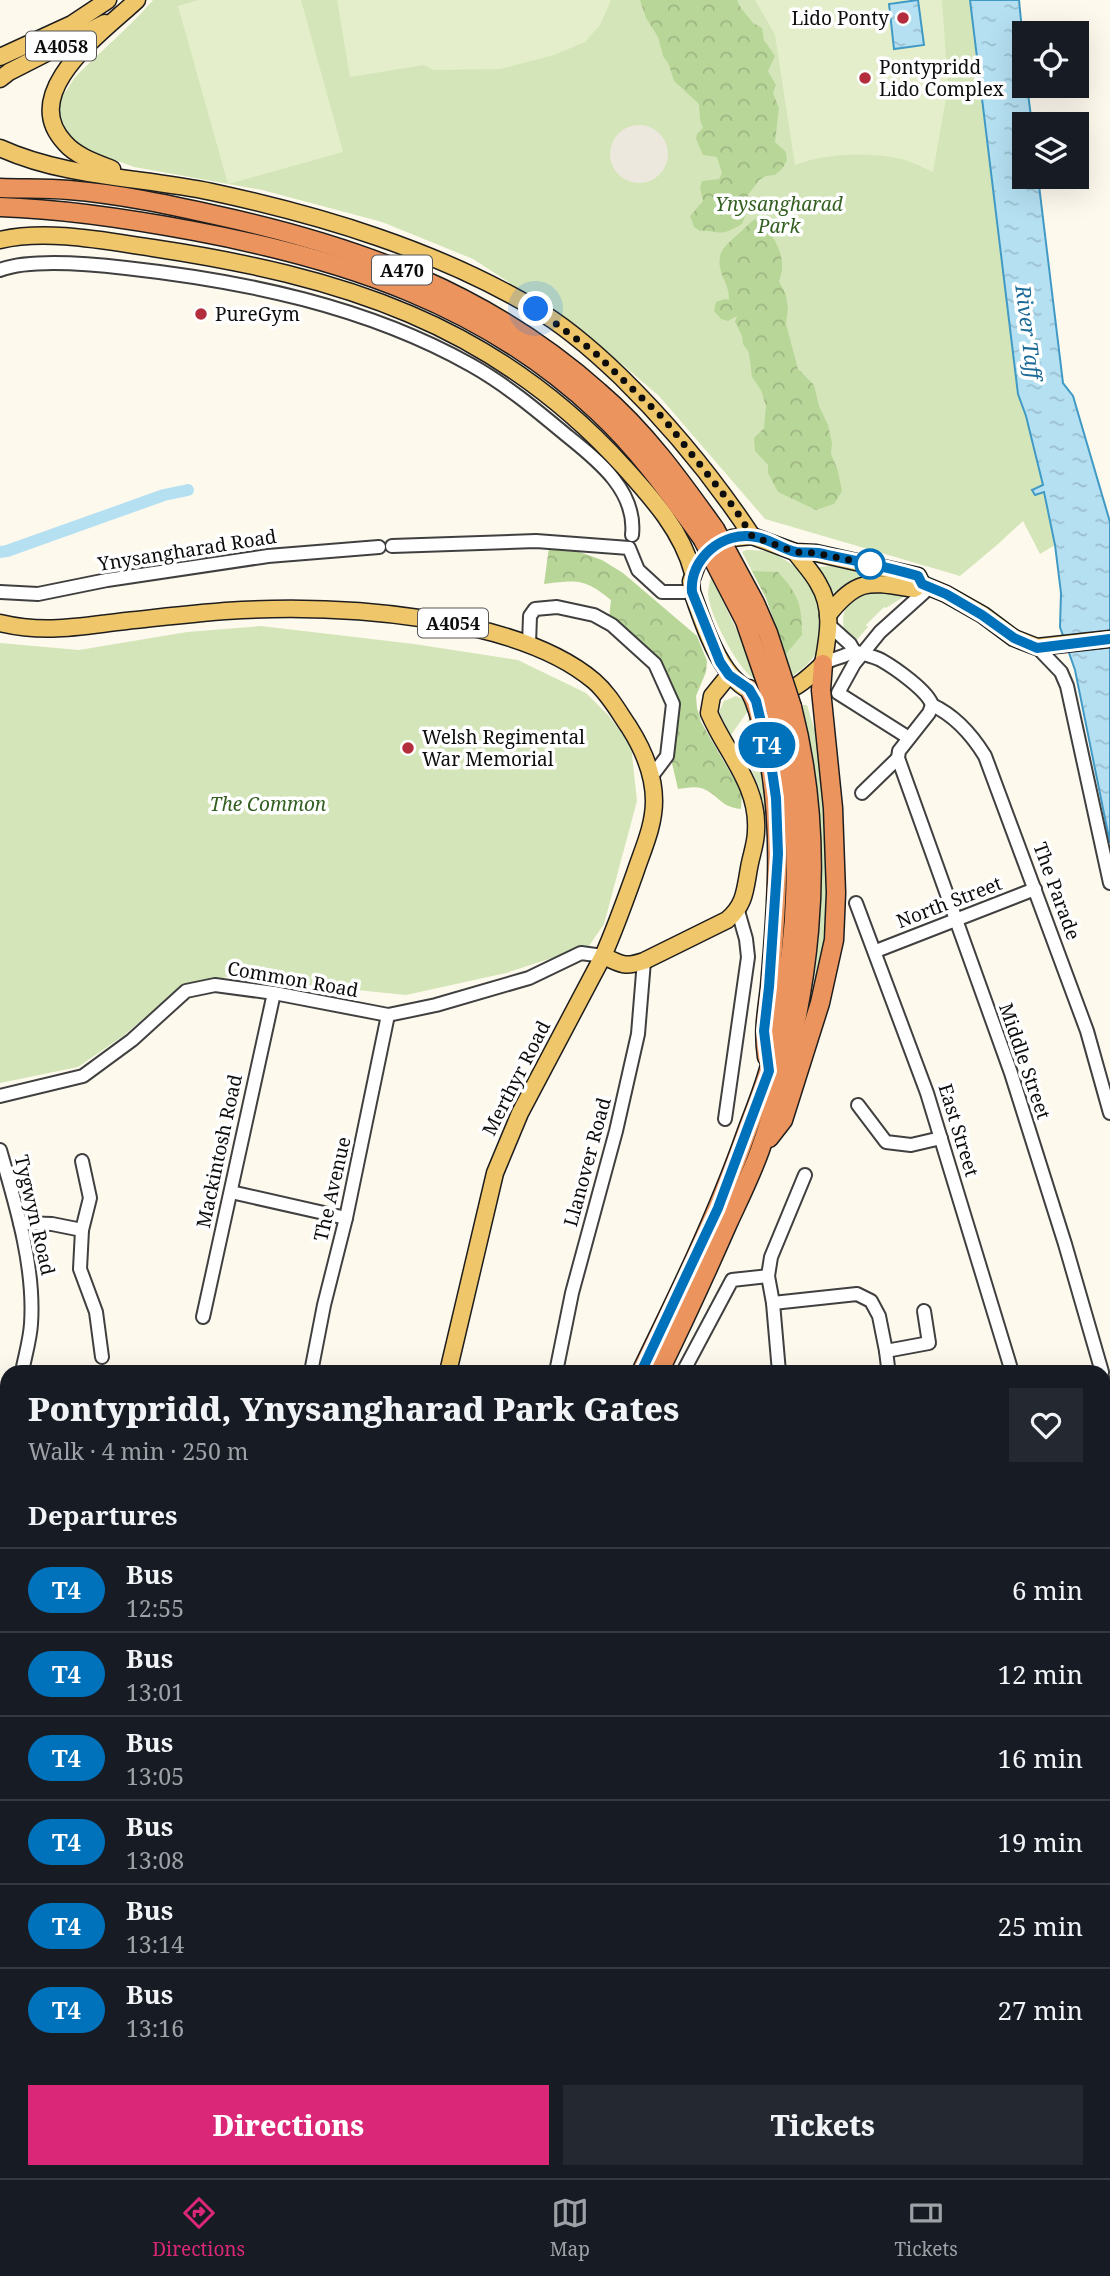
<!DOCTYPE html>
<meta charset="utf-8">
<style>
:root{--surface:#171b24;--page:#242831;--text:#f1f3f6;--muted:#9ea1a6;--line:#363941;--accent:#db2777}
body{margin:0;font-family:"Noto Serif",serif;background:var(--page);color:var(--text);height:100vh;display:flex;flex-direction:column;font-size:26px;white-space:nowrap}
*{box-sizing:border-box;margin:0}
p{font-size:23px;color:var(--muted)}
.icon{flex:none;width:38px;height:38px;fill:none;stroke:currentColor;stroke-width:2;stroke-linecap:round;stroke-linejoin:round}
.map{position:relative;flex:1;overflow:hidden}
.sheet{position:absolute;left:0px;top:1365px;width:1111px;height:814px;display:flex;flex-direction:column;background:var(--surface);border-radius:21px 21px 0 0;box-shadow:0 7px 28px #0002}
.sheet>*{flex:none}
.badge{padding:0 14px;border-radius:23px;font-size:24px;line-height:46px}
.tools{position:absolute;left:1012px;top:21px;display:grid;gap:14px}
.tools a{display:grid;place-items:center;width:77px;height:77px;border-radius:0px;background:var(--surface);box-shadow:0 7px 28px #0002;font-size:35px}
.you{position:absolute;width:35px;height:35px;margin:-18px;border:5px solid #fff;border-radius:50%;background:#1a73e8;box-shadow:0 0 0 10px #1a73e833}
.map>.badge{position:absolute;translate:-50% -50%;box-shadow:0 0 0 4px #fff}
h2{padding:0 28px;font-size:26px;line-height:63px}
.round{display:grid;place-items:center;flex:none;width:74px;height:74px;border-radius:0px;background:var(--page)}
.summary{display:flex;align-items:center;justify-content:space-between;height:119px;padding:0 28px}
h1{font-size:33px;font-weight:800;line-height:52px}
.cta{display:flex;gap:14px;margin-top:auto;padding:14px 28px}
.cta a{flex:1;height:80px;border-radius:0px;background:var(--accent);color:#fff;font-size:28px;font-weight:800;line-height:80px;text-align:center}
.cta a+a{background:var(--page);color:var(--text)}
ul{padding:0;list-style:none}
li{display:flex;align-items:center;gap:21px;height:84px;padding:0 28px;border-top:2px solid var(--line)}
li div{flex:1}
li b{display:block;font-size:26px}
li em{font-style:normal}
li .badge{min-width:77px;font-weight:700;text-align:center}
.tabs{display:flex;justify-content:space-around;align-items:center;height:98px;border-top:2px solid var(--line);background:var(--surface);font-size:19px;color:var(--muted)}
.tabs a{display:grid;justify-items:center;gap:4px}
.tabs .selected{color:var(--accent)}
.map>svg:first-child{display:block}
.grass{fill:#d4e6b9}
.forest{fill:url(#forest-crowns)}
.garden{fill:url(#garden-furrows)}
.pitch{fill:#e4eeca}
.plaza{fill:#ede8dd}
.water{fill:url(#water-ripples);stroke:#409ac5;stroke-width:2}
.lines{fill:none;stroke-linecap:round;stroke-linejoin:round}
.canal{stroke:#b5e0f2;stroke-width:12}
.minor-casing{stroke:#404040;stroke-width:16}
.major-casing{stroke:#1e1e1e;stroke-width:19}
.highway-casing{stroke:#1e1e1e;stroke-width:21}
.minor{stroke:#fff;stroke-width:12}
.major{stroke:#f0c66b;stroke-width:16}
.highway{stroke:#ec945e;stroke-width:18}
.rail{stroke:#b42d3d;stroke-width:3.5}
.highway-bridge-casing{stroke:#1e1e1e;stroke-width:21;stroke-linecap:butt}
.highway-bridge{stroke:#ec945e;stroke-width:18}
.line-casing{stroke:#fff;stroke-width:16}
.line{stroke:#0072bc;stroke-width:10}
.walk{stroke:#0d0d0d;stroke-width:7;stroke-dasharray:0 12.6}
.poi-dot{fill:#b42d3d;stroke:#fff;stroke-width:2.5}
.stop-dot{fill:#fff;stroke:#0072bc;stroke-width:3.5}
.labels{text-anchor:middle;dominant-baseline:central;stroke-width:7;stroke-linejoin:round;paint-order:stroke}
.shield{fill:#fff;stroke:#565656;stroke-width:2}
.shield-label{font-size:18px;font-weight:bold;fill:#0d0d0d}
.poi-label{font-size:19px;fill:#0d0d0d;stroke:#fff;text-anchor:start}
.park-label{font-size:19px;font-style:italic;fill:#336021;stroke:#fff}
.street-label{font-size:19px;fill:#0d0d0d;stroke:#fff}
.water-label{font-size:21px;font-style:italic;fill:#1d6b97;stroke:#fff}
</style>
<div class="map">
<svg width="1110" height="2178" viewBox="0 0 1110 2178">
<defs>
<pattern id="forest-crowns" width="20" height="18" patternUnits="userSpaceOnUse" patternTransform="scale(1.75)"><rect width="20" height="18" fill="#b9d699"/><path d="M2 6a3 3 0 1 1 6 0M12 15a3 3 0 1 1 6 0" fill="none" stroke="#9eb683"/></pattern>
<pattern id="garden-furrows" width="10" height="10" patternUnits="userSpaceOnUse" patternTransform="scale(1.75)"><rect width="10" height="10" fill="#d4e6b9"/><path d="M-1 1l2-2M0 10L10 0M9 11l2-2" fill="none" stroke="#b5c49e"/></pattern>
<pattern id="water-ripples" width="26" height="14" patternUnits="userSpaceOnUse" patternTransform="scale(1.75)"><rect width="26" height="14" fill="#b5e0f2"/><path d="M2 4q2-2 4 0t4 0M15 11q2-2 4 0t4 0" fill="none" stroke="#9abfce"/></pattern>
</defs>
<rect width="100%" height="100%" fill="#fef9ed"/>
<g class="grass">
<path d="M153,0H970L1018,394L1026,416L1043,485L1032,489L1044,492L1055,545L1040,554L1023,521L997,545L960,576L765,519L659,396L581,329L473,259L382,222L262,190L134,167L82,148L60,127L58,100C67,93 70,82 78,74C104,48 129,28 153,0Z"/>
<path d="M746,550C753,550 761,550 768,552C806,564 828,604 820,643C817,657 804,668 793,676L766,598L742,552Z"/>
<polygon points="829,566 916,580 865,577 852,581 833,593 819,567"/>
<path d="M711,577L743,643L756,680C738,671 709,613 708,594C708,588 710,582 711,577Z"/>
<path d="M885,591L905,596L886,608L884,607L866,625L868,627L855,642L844,630C839,599 859,592 885,591Z"/>
<polygon points="261,626 414,644 518,660 586,693 608,715 631,745 637,801 604,924 589,946 506,973 406,995 228,977 183,985 123,1036 78,1067 0,1083 0,643 79,650 187,632"/>
<polygon points="736,696 743,699 750,708 731,735 719,712 724,701"/>
<path d="M802,705H807L814,728H818L829,835L827,935L809,1019C826,905 827,818 802,705Z"/>
<path d="M753,713L771,822L766,823C764,791 751,767 735,740Z"/>
</g>
<g class="forest">
<path d="M640,0H737L741,8L753,23L762,28L764,40L775,56L768,71L776,85L773,93L779,108L775,142L786,152L787,160L782,169L775,175L766,176L759,180L748,195L746,214L742,224C737,227 730,231 725,232C717,234 709,230 700,231L694,227L690,216L703,201L700,188L702,181L719,179L722,173L717,157L703,155L696,139L697,134L703,128L700,120L699,104L674,81L669,65L663,56L658,37L646,18Z"/>
<path d="M759,216C773,236 789,257 779,281L786,295L788,308L786,324L798,369L814,385L819,406L828,425L832,443L831,454L838,471L842,491L834,504L816,510L778,492L768,473V465L755,451L754,438L764,428L766,406L761,390L752,377L749,353L743,344L742,336L735,322L737,316L728,321L721,319L714,311L716,302L725,299L729,300C729,285 723,281 720,268C717,250 726,246 737,235C745,228 750,222 759,216Z"/>
<path d="M549,547L577,551L602,560L623,573L697,636L707,661L706,672L696,696L697,708L701,722L742,793L741,809C719,807 719,794 701,788C694,786 685,788 678,789L671,759L676,702L654,654L609,619L611,600C584,578 577,580 544,584Z"/>
<path d="M752,571L778,572C799,595 802,605 802,635L786,654L766,598Z"/>
<polygon points="1110,1670 1110,1781 1104,1785 1104,1680"/>
<polygon points="574,2172 670,2172 657,2178 568,2178"/>
<polygon points="799,2172 850,2172 849,2178 795,2178"/>
</g>
<polygon class="garden" points="670,2172 799,2172 795,2178 657,2178"/>
<g class="pitch">
<polygon points="199,0 301,0 343,152 228,184 178,6"/>
<polygon points="337,0 611,0 600,25 585,42 554,55 500,69 434,70 424,65 350,77"/>
<path d="M755,0H942L948,87L933,172C922,167 909,160 897,158C865,152 826,153 795,165L775,35Z"/>
</g>
<circle class="plaza" cx="639" cy="154" r="29"/>
<g class="water">
<polygon points="918,0 924,45 894,49 889,4"/>
<polygon points="970,0 1019,0 1024,51 1024,86 1027,86 1032,124 1024,124 1024,177 1038,177 1063,383 1073,396 1110,522 1110,843 1075,670 1060,627 1061,593 1055,545 1044,492 1035,495 1032,490 1043,485 1026,416 1018,394"/>
<polygon points="1110,1781 1110,1889 1104,1897 1104,1785"/>
<polygon points="850,2172 929,2172 926,2178 849,2178"/>
</g>
<g class="lines">
<polyline class="canal" points="0,552 7,551 164,495 188,490"/>
<defs>
<g id="minor">
<path d="M0,270C31,258 92,264 126,268C244,281 366,306 471,365C505,384 535,409 565,434C596,459 637,490 632,535"/>
<polyline points="392,546 536,541 629,548 638,570 662,592 692,592"/>
<polyline points="0,592 38,594 107,580 268,556 379,547"/>
<path d="M830,626L850,644L854,651C862,654 873,656 881,660C895,668 928,691 932,705"/>
<polyline points="529,644 530,616 535,609 557,607 594,615 612,625 655,664 673,704 667,756 652,776"/>
<polyline points="1037,647 1061,672 1067,686 1110,883"/>
<path d="M823,664C833,658 845,657 854,651"/>
<polyline points="932,705 929,713 899,751 898,758 1011,1073 1065,1244 1102,1372"/>
<path d="M932,705C956,716 972,735 985,756L1087,1031L1110,1113"/>
<polyline points="909,738 838,693 854,664 880,632 930,587"/>
<polyline points="862,793 898,758"/>
<polyline points="856,903 927,1093 1012,1372"/>
<polyline points="876,951 1035,889"/>
<polyline points="0,1096 83,1076 132,1040 186,991 215,985 274,993 388,1015 436,1005 529,978 581,953 603,956"/>
<polyline points="858,1105 886,1142 911,1145 941,1138"/>
<polyline points="725,1119 748,957 746,939 738,911"/>
<path d="M0,1150C16,1205 35,1267 31,1324C30,1340 25,1356 22,1372"/>
<polyline points="231,1192 346,1218"/>
<polyline points="20,1223 52,1224 82,1230 80,1269 96,1312 102,1357"/>
<polyline points="82,1230 90,1198 82,1161"/>
<polyline points="773,1303 857,1294 871,1301 879,1316 886,1351 929,1343 924,1311"/>
<polyline points="203,1317 274,993"/>
<polyline points="886,1351 888,1367"/>
<polyline points="311,1372 324,1305 346,1218 388,1015"/>
<polyline points="556,1372 572,1293 616,1131 638,1034 644,961"/>
<polyline points="683,1372 732,1280 768,1276"/>
<polyline points="779,1372 773,1303 768,1276 771,1257 805,1175"/>
<polyline points="1104,1381 1109,1396 1104,1422"/>
<polyline points="0,1602 7,1578"/>
<polyline points="1104,1664 1110,1654"/>
<polyline points="0,2027 7,2018"/>
<polyline points="130,2178 130,2172"/>
<polyline points="446,2178 447,2172"/>
</g>
<g id="major">
<polyline points="0,57 72,24 108,0"/>
<polyline points="0,79 9,72 105,23"/>
<path d="M0,148C66,178 141,177 212,192C323,216 436,250 534,308C566,326 595,352 621,377C672,427 713,477 752,536"/>
<path d="M112,169C97,163 76,156 65,143C17,92 103,32 137,0"/>
<path d="M0,240C47,229 105,241 153,248C339,276 494,323 624,467C652,498 682,531 693,573"/>
<polyline points="712,549 732,538 752,536 795,552 816,553 918,576 922,584"/>
<path d="M697,565L691,581L692,592C706,629 728,711 784,692C799,687 811,675 823,664C828,637 834,609 818,583C812,572 803,563 795,552"/>
<polyline points="922,584 946,594 983,615 1014,638 1037,647 1110,639"/>
<path d="M828,615C858,577 870,582 914,589L922,584"/>
<path d="M0,623C46,634 81,626 126,621C164,617 203,612 242,610C341,605 516,615 594,681C609,694 618,711 629,727C643,749 654,775 654,801C654,826 643,849 635,873C625,901 615,929 603,956L520,1113L495,1173L448,1372"/>
<path d="M603,956C622,964 623,968 644,961L727,920C745,905 745,890 749,868C751,856 756,843 756,831C759,785 726,753 709,713L712,696L729,675"/>
<polyline points="1104,1953 1110,1947"/>
<polyline points="185,2178 185,2172"/>
<polyline points="978,2178 980,2172"/>
</g>
<g id="highway">
<path d="M0,188C23,189 46,188 69,190C118,194 166,204 215,215C358,246 488,293 599,392C645,431 680,480 715,529"/>
<path d="M0,207C65,209 130,219 194,231C344,259 485,305 598,412C638,449 670,494 702,538"/>
<path d="M749,689C758,705 761,722 765,740C784,821 777,905 770,987C767,1014 763,1029 767,1057"/>
<polyline points="769,1138 783,1120 820,1003 834,940 836,893 833,808 821,690 823,664"/>
<path d="M641,1372C679,1294 717,1216 746,1134C754,1112 763,1091 769,1069C800,947 806,834 776,711"/>
<path d="M659,1372C683,1323 706,1273 728,1223C739,1199 751,1175 760,1150C810,1009 830,854 792,707"/>
<polyline points="352,2178 353,2172"/>
<polyline points="367,2178 368,2172"/>
</g>
</defs>
<use href="#minor" class="minor-casing"/>
<use href="#major" class="major-casing"/>
<use href="#highway" class="highway-casing"/>
<use href="#minor" class="minor"/>
<use href="#major" class="major"/>
<use href="#highway" class="highway"/>
<g class="rail">
<polyline points="1104,2110 1110,2102"/>
<polyline points="1069,2178 1072,2172"/>
</g>
<defs>
<g id="highway-bridge">
<polyline points="715,529 755,603 768,633 792,707"/>
<polyline points="702,538 745,621 776,711"/>
</g>
</defs>
<use href="#highway-bridge" class="highway-bridge-casing"/>
<use href="#highway-bridge" class="highway-bridge"/>
</g>
<g class="lines">
<defs>
<path id="line" d="M641,1372L718,1208L769,1071L764,1031L769,987L778,854L776,798L771,764L756,701L749,689L729,675L720,662L692,592C689,559 723,530 756,537C770,539 782,549 796,552C803,553 811,552 818,553C851,560 885,566 918,576L922,584L946,594L982,615L1014,638L1037,648L1110,639"/>
</defs>
<use href="#line" class="line-casing"/>
<use href="#line" class="line"/>
<polyline class="walk" points="536,309 593,351 664,419 735,509 752,536 795,552 816,553 873,565 870,564"/>
</g>
<g class="poi-dot">
<circle cx="903" cy="18" r="7"/>
<circle cx="865" cy="78" r="7"/>
<circle cx="201" cy="314" r="7"/>
<circle cx="408" cy="748" r="7"/>
</g>
<circle class="stop-dot" cx="870" cy="564" r="14"/>
<g class="labels">
<g class="shield">
<rect x="26" y="31.5" width="70" height="29" rx="5"/>
<rect x="372" y="255.5" width="60" height="29" rx="5"/>
<rect x="418" y="608.5" width="70" height="29" rx="5"/>
</g>
<g class="shield-label">
<text x="61" y="46">A4058</text>
<text x="402" y="270">A470</text>
<text x="453" y="623">A4054</text>
</g>
<g class="poi-label">
<text x="889" y="18" text-anchor="end">Lido Ponty</text>
<text x="879" y="67">Pontypridd<tspan x="879" dy="22">Lido Complex</tspan></text>
<text x="215" y="314">PureGym</text>
<text x="422" y="737">Welsh Regimental<tspan x="422" dy="22">War Memorial</tspan></text>
</g>
<g class="park-label">
<text x="779" y="204">Ynysangharad<tspan x="779" dy="22">Park</tspan></text>
<text x="268" y="804">The Common</text>
</g>
<g class="street-label">
<text transform="translate(187 550) rotate(-9)">Ynysangharad Road</text>
<text transform="translate(1057 891) rotate(70)">The Parade</text>
<text transform="translate(949 902) rotate(-21)">North Street</text>
<text transform="translate(293 979) rotate(10)">Common Road</text>
<text transform="translate(1025 1061) rotate(71)">Middle Street</text>
<text transform="translate(516 1078) rotate(-63)">Merthyr Road</text>
<text transform="translate(959 1130) rotate(73)">East Street</text>
<text transform="translate(219 1151) rotate(-78)">Mackintosh Road</text>
<text transform="translate(587 1162) rotate(-75)">Llanover Road</text>
<text transform="translate(332 1189) rotate(-77)">The Avenue</text>
<text transform="translate(35 1215) rotate(77)">Tygwyn Road</text>
</g>
<g class="water-label">
<text transform="translate(1029 332) rotate(83)">River Taff</text>
</g>
</g>
</svg>
<div class="tools">
<a><svg class="icon" aria-label="locate" viewBox="0 0 24 24"><circle cx="12" cy="12" r="6"/><path d="M12 2v4M12 18v4M2 12h4M18 12h4"/></svg></a>
<a><svg class="icon" aria-label="layers" viewBox="0 0 24 24"><path d="M12 4l9 5-9 5-9-5zM3 14l9 5 9-5"/></svg></a>
</div>
<div class="you" style="left:536px;top:309px"></div>
<b class="badge" style="left:767px;top:745px;background:#0072bc;color:#fff">T4</b>
<section class="sheet">
<div class="summary"><div><h1>Pontypridd, Ynysangharad Park Gates</h1><p>Walk · 4 min · 250 m</p></div><a class="round"><svg class="icon" aria-label="heart" viewBox="0 0 24 24"><path d="M12 20l-8-8c-3-5 5-10 8-4 3-6 11-1 8 4z"/></svg></a></div>
<h2>Departures</h2>
<ul>
<li><span class="badge" style="background:#0072bc;color:#fff">T4</span><div><b>Bus</b><p>12:55</p></div><em>6 min</em></li>
<li><span class="badge" style="background:#0072bc;color:#fff">T4</span><div><b>Bus</b><p>13:01</p></div><em>12 min</em></li>
<li><span class="badge" style="background:#0072bc;color:#fff">T4</span><div><b>Bus</b><p>13:05</p></div><em>16 min</em></li>
<li><span class="badge" style="background:#0072bc;color:#fff">T4</span><div><b>Bus</b><p>13:08</p></div><em>19 min</em></li>
<li><span class="badge" style="background:#0072bc;color:#fff">T4</span><div><b>Bus</b><p>13:14</p></div><em>25 min</em></li>
<li><span class="badge" style="background:#0072bc;color:#fff">T4</span><div><b>Bus</b><p>13:16</p></div><em>27 min</em></li>
</ul>
<div class="cta"><a>Directions</a><a>Tickets</a></div>
</section>
</div>
<nav class="tabs">
<a class="selected"><svg class="icon" aria-label="directions" viewBox="0 0 24 24"><path d="M12 3l9 9-9 9-9-9zM9 14v-3h6M13 9l2 2-2 2"/></svg>Directions</a>
<a><svg class="icon" aria-label="map" viewBox="0 0 24 24"><path d="M3 6l6-2 6 2 6-2v14l-6 2-6-2-6 2zM9 4v14M15 6v14"/></svg>Map</a>
<a><svg class="icon" aria-label="tickets" viewBox="0 0 24 24"><path d="M3 7h18v10H3zM15 7v10"/></svg>Tickets</a>
</nav>
